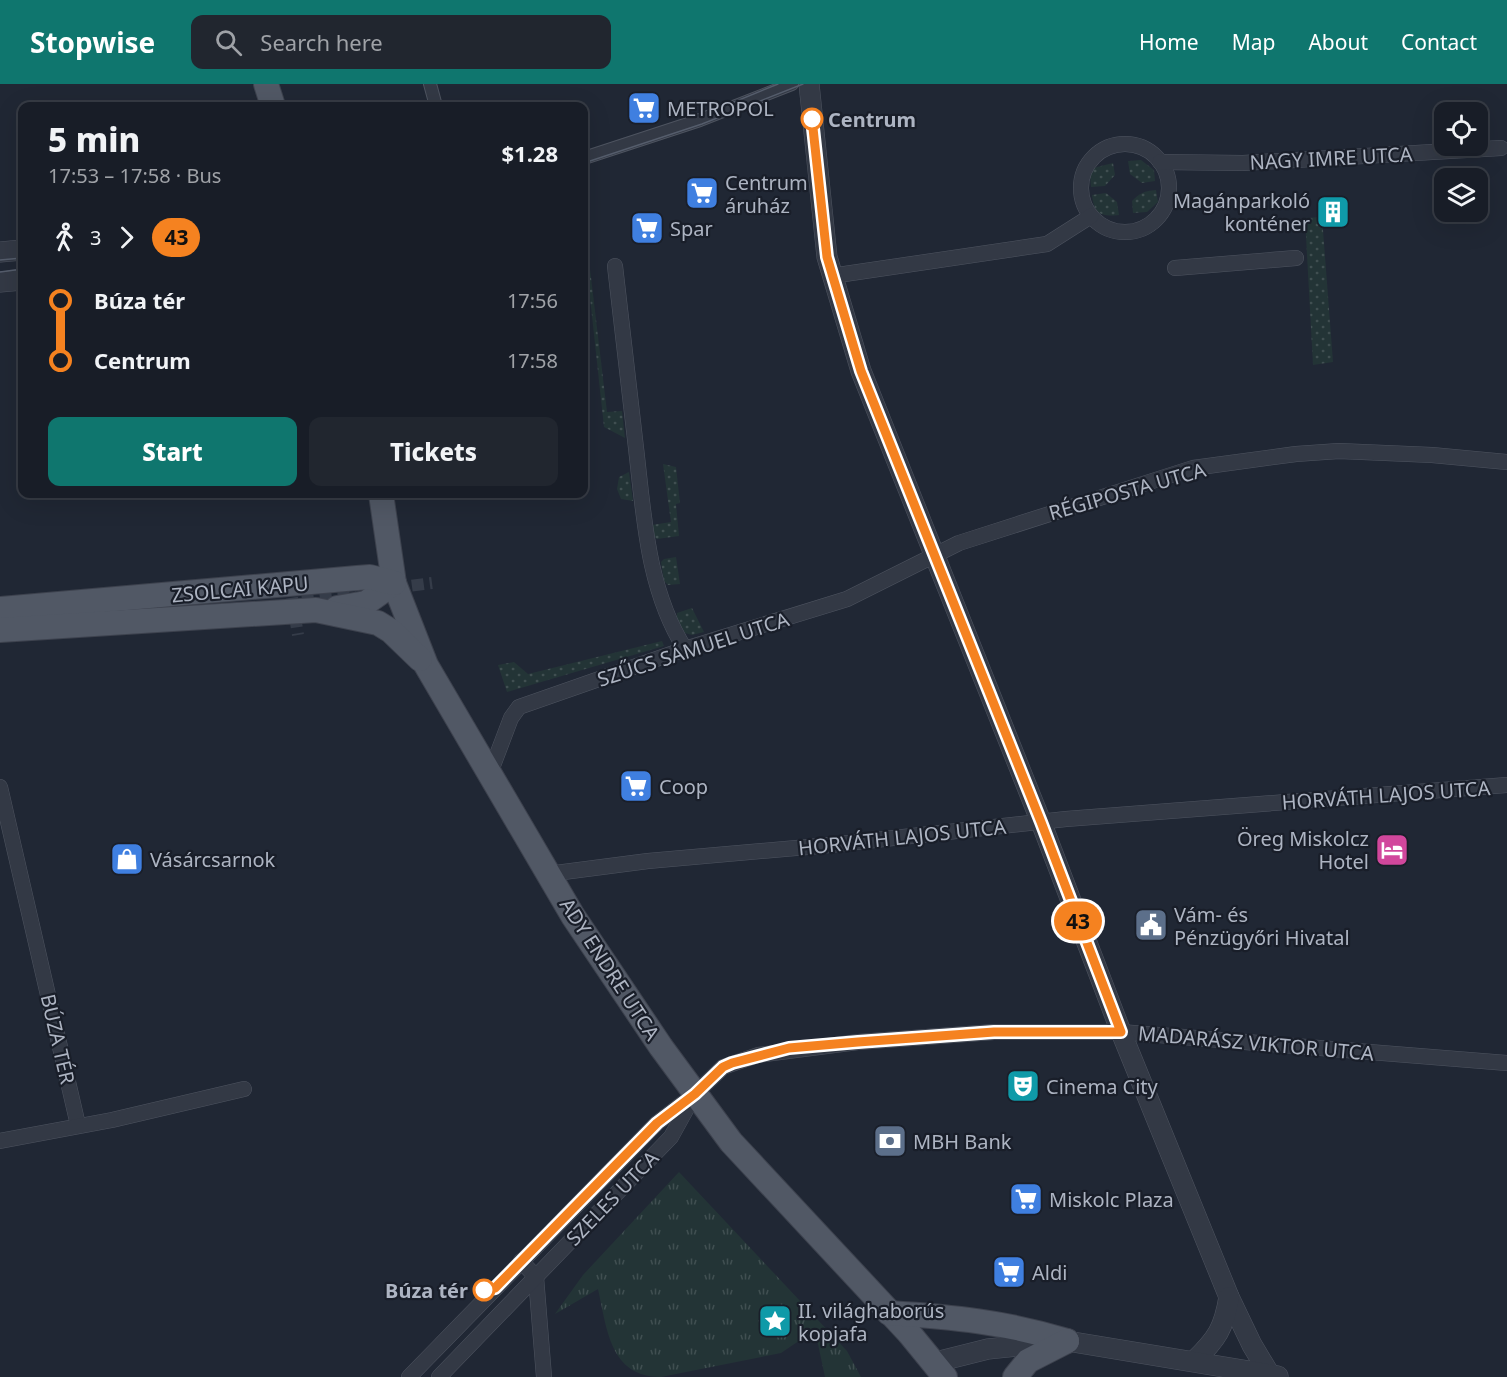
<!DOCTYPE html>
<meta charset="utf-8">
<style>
:root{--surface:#181d27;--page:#21262f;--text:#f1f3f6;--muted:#9fa2a7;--line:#363b44;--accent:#0f766e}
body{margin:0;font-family:"Noto Sans",sans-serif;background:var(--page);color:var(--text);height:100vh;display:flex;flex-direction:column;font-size:22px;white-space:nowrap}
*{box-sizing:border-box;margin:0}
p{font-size:20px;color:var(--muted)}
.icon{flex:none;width:33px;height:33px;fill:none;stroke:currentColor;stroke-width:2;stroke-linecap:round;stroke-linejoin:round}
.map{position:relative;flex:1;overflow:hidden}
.sheet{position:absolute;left:18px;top:18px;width:570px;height:396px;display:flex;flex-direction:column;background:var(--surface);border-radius:12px;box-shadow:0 6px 24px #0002,0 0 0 2px var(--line)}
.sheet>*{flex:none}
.badge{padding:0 12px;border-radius:20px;font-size:21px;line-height:39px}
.controls{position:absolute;left:1434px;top:18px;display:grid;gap:12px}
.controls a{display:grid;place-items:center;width:54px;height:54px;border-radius:12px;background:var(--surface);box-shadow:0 6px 24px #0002,0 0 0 2px var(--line);font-size:30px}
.map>.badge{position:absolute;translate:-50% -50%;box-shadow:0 0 0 3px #fff}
.legs{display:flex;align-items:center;gap:9px;height:66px;padding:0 30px;font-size:20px}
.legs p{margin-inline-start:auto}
.summary{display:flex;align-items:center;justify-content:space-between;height:102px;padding:0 30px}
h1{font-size:33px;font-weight:800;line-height:45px}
.cta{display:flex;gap:12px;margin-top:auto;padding:12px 30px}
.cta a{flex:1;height:69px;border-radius:12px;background:var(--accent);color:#fff;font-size:24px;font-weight:800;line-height:69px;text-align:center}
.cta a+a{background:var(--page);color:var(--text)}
ul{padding:0 30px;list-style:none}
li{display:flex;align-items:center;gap:21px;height:60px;font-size:22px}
li i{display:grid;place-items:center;width:9px;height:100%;margin:0 8px;background:currentColor}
li i::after{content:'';width:15px;height:15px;margin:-8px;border:4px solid;border-radius:50%;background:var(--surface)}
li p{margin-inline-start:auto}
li:first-child i{background:linear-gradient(#0000 50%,currentColor 0)}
li:last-child i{background:linear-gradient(currentColor 50%,#0000 0)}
header{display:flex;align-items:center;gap:36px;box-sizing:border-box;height:84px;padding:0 30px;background:var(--accent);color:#fff}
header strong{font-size:28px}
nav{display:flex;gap:33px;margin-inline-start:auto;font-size:21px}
.search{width:420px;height:54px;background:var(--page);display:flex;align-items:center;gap:15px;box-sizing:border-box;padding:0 21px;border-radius:12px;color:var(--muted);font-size:22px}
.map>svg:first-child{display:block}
.grass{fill:url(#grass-dots)}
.park{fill:url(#park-tufts)}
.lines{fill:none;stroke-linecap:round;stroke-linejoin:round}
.pedestrian-tunnel{stroke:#353c49;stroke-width:12;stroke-dasharray:12 6;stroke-linecap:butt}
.pedestrian-casing{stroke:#4e5460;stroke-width:14}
.minor-casing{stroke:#4e5460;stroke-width:16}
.tertiary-casing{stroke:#4e5460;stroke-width:21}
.primary-casing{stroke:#3d424e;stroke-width:26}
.pedestrian{stroke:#333945;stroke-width:12}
.minor{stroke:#333945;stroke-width:15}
.tertiary{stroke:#333945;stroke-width:20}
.primary{stroke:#515865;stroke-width:24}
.tram{stroke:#555d6c;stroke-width:1.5}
.line-1-casing{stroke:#fff;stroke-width:14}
.line-1{stroke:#f58220;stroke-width:9}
.stop-1-dot{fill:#fff;stroke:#f58220;stroke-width:3}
.labels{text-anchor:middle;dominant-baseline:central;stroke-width:4.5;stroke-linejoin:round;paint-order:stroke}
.poi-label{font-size:20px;fill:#adb4c2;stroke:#191e29;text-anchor:start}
.stop-label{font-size:20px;font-weight:bold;fill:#adb4c2;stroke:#191e29;text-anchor:start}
.street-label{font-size:20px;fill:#adb4c2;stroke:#191e29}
</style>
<header>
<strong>Stopwise</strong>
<div class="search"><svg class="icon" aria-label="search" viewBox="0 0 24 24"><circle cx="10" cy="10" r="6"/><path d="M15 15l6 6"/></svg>Search here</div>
<nav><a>Home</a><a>Map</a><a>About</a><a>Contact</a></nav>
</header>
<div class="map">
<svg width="1507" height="1293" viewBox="0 0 1507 1293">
<defs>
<pattern id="grass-dots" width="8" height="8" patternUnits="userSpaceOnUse" patternTransform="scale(1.5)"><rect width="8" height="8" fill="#233436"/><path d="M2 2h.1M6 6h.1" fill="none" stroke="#404f51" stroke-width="1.8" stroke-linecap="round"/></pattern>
<pattern id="park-tufts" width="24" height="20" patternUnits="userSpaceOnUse" patternTransform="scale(1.5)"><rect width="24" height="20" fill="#233436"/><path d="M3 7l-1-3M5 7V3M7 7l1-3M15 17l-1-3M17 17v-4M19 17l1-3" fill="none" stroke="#404f51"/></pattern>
</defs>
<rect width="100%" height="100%" fill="#202734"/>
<g class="grass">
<polygon points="1141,76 1154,86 1155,97 1142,99 1130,90 1128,77"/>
<polygon points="1113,79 1115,91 1105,102 1091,103 1090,91 1093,84"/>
<path d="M1156,106L1158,118L1147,128L1133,129L1132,117C1140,109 1144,107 1156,106Z"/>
<path d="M1106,109L1117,118L1119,131C1101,133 1094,130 1092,111Z"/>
<polygon points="1322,133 1333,278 1313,281 1305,134"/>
<polygon points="590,185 607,328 622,327 625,354 604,343 587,186"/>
<polygon points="663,380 676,383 680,419 676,420 679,452 657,455 653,452 652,441 671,438"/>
<polygon points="629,388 633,417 621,415 617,405 619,393"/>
<polygon points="676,473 680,500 668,501 664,497 661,478 664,475"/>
<polygon points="692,524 704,548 692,551 685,549 677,535 677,529"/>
<polygon points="662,557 664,562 507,608 498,581 514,578 528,590"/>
</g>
<path class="park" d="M679,1088L847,1267L861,1293H825L815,1246L781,1269L661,1293C610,1293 607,1245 598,1205L555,1230L583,1191Z"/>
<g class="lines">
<g class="pedestrian-tunnel">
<polyline points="289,496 298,551"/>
<polyline points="394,504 432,499"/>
<polyline points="302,516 356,509"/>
</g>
<defs>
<g id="pedestrian">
<polyline points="430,0 436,22"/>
<polyline points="584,74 700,36 792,0"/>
</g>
<g id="minor">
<circle cx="1125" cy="104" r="44"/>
<polyline points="1160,78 1243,79 1501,64"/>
<path d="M615,182C622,243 629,303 636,364C644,432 647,505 685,565"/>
<polyline points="1175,184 1296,174"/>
<polyline points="831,192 1047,160 1091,132"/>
<polyline points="489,692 511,634 519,623 685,565 847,515 959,459 1193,384 1296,370 1339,367 1432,371 1507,378"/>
<polyline points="0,703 78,1041"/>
<polyline points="548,790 648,777 830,761 1066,735 1507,701"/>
<polyline points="0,1057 112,1036 244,1005"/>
<polyline points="521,1177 536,1193 544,1293"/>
<polyline points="409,1293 657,1039 695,1010 723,983 758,971 858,958 994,948 1121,948 1507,979"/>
<polyline points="439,1293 671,1053 692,1015"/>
</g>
<g id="tertiary">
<polyline points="809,0 827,173 861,287 1041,738 1121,948 1229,1213 1252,1261 1270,1291"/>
<polyline points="0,168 22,166"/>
<polyline points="0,198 22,196"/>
<path d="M1194,1277C1217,1255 1224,1244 1229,1213"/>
<polyline points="932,1279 988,1265 1067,1257 1278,1292"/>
</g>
<g id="primary">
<polyline points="266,0 273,22"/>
<polyline points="381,410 394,499 426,581 573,832 661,963 731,1058 909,1249 945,1293"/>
<polyline points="337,524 366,519 394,499"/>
<polyline points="0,525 357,494 370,493 394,499"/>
<polyline points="0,546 316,526 378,539 391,547 420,575"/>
<path d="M889,1229C953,1233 1005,1238 1067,1257"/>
<polyline points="1015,1293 1028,1277 1067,1257"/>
</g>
</defs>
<use href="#pedestrian" class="pedestrian-casing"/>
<use href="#minor" class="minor-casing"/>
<use href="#tertiary" class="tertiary-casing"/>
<use href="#primary" class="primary-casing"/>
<use href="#pedestrian" class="pedestrian"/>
<use href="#minor" class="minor"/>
<use href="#tertiary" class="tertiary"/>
<use href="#primary" class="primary"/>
<g class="tram">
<polyline points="717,25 778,0"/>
<polyline points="584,79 702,40 803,0"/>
<polyline points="0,176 22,174"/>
<polyline points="0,188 22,185"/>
</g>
</g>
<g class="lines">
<defs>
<polyline id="line-1" points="484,1206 495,1204 657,1039 695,1010 723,983 732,979 789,964 858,958 994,948 1121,948 1041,738 861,287 827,173 812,35"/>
</defs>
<use href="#line-1" class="line-1-casing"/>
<use href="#line-1" class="line-1"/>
</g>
<defs>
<symbol id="supermarket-square" viewBox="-11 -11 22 22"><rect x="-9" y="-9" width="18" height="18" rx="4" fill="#3f7fe0" stroke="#191e29"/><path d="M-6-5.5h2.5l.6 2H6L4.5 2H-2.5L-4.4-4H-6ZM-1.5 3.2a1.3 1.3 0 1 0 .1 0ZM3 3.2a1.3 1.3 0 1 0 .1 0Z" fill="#fff"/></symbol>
<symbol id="building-square" viewBox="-11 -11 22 22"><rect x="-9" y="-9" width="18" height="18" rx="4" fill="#0f9aa8" stroke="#191e29"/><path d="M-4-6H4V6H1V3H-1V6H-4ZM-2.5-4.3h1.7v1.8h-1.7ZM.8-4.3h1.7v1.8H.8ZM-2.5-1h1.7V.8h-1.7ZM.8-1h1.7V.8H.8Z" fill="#fff"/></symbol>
<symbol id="hotel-square" viewBox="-11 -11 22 22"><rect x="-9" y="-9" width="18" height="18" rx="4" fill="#d1479c" stroke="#191e29"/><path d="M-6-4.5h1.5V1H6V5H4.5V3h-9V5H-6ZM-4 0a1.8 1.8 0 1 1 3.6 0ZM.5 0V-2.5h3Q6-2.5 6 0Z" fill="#fff"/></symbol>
<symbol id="shop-square" viewBox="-11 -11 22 22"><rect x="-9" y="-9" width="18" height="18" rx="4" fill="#3f7fe0" stroke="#191e29"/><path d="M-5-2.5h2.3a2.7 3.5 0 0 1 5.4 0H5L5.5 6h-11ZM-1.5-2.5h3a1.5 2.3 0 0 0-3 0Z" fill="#fff"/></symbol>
<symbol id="civic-square" viewBox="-11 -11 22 22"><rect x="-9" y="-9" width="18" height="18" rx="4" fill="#5c6f8a" stroke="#191e29"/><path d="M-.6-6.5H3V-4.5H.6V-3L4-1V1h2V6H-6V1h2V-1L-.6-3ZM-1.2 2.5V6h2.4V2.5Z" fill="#fff"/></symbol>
<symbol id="theatre-square" viewBox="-11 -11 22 22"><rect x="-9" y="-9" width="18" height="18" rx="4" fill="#0f9aa8" stroke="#191e29"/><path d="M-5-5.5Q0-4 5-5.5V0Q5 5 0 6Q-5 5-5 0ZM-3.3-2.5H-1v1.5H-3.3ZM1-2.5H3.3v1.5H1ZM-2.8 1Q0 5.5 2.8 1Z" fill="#fff"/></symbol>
<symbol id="bank-square" viewBox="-11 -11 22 22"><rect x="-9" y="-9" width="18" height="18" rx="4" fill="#5c6f8a" stroke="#191e29"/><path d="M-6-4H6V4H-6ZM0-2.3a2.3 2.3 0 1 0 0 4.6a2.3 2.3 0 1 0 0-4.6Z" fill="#fff"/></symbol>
<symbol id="sight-square" viewBox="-11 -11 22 22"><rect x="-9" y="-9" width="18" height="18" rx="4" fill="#0f9aa8" stroke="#191e29"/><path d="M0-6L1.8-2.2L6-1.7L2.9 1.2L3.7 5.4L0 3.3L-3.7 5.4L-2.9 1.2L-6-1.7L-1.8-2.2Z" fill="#fff"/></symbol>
</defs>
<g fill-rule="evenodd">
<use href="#supermarket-square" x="625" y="5" width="38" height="38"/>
<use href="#supermarket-square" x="683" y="90" width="38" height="38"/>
<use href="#building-square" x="1314" y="109" width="38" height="38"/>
<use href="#supermarket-square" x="628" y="125" width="38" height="38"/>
<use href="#supermarket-square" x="617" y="683" width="38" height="38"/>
<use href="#hotel-square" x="1373" y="747" width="38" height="38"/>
<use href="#shop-square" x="108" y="756" width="38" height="38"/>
<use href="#civic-square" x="1132" y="822" width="38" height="38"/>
<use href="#theatre-square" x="1004" y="983" width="38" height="38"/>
<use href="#bank-square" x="871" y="1038" width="38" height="38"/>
<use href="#supermarket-square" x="1007" y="1096" width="38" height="38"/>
<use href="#supermarket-square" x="990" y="1169" width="38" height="38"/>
<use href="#sight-square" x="756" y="1218" width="38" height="38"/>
</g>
<g class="stop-1-dot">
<circle cx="812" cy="35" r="10"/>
<circle cx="484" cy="1206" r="10"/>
</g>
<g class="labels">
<g class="poi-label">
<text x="667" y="24">METROPOL</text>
<text x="725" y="98">Centrum<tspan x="725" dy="23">áruház</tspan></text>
<text x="1310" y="116" text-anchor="end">Magánparkoló<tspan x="1310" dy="23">konténer</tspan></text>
<text x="670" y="144">Spar</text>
<text x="659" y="702">Coop</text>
<text x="1369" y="754" text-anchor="end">Öreg Miskolcz<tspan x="1369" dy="23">Hotel</tspan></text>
<text x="150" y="775">Vásárcsarnok</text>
<text x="1174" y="830">Vám- és<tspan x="1174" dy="23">Pénzügyőri Hivatal</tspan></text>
<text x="1046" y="1002">Cinema City</text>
<text x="913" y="1057">MBH Bank</text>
<text x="1049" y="1115">Miskolc Plaza</text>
<text x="1032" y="1188">Aldi</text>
<text x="798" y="1226">II. világhaborús<tspan x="798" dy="23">kopjafa</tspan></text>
</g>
<g class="stop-label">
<text x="828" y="35">Centrum</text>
<text x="468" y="1206" text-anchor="end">Búza tér</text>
</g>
<g class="street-label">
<text transform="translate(1331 74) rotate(-3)">NAGY IMRE UTCA</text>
<text transform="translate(1127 407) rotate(-16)">RÉGIPOSTA UTCA</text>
<text transform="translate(240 505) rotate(-5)">ZSOLCAI KAPU</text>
<text transform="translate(693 565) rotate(-18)">SZŰCS SÁMUEL UTCA</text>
<text transform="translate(1386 711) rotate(-4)">HORVÁTH LAJOS UTCA</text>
<text transform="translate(902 753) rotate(-6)">HORVÁTH LAJOS UTCA</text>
<text transform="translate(610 885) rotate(57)">ADY ENDRE UTCA</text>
<text transform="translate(58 955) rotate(77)">BÚZA TÉR</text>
<text transform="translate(1256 959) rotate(5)">MADARÁSZ VIKTOR UTCA</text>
<text transform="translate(612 1114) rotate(-46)">SZELES UTCA</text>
</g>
</g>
</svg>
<div class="controls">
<a><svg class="icon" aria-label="locate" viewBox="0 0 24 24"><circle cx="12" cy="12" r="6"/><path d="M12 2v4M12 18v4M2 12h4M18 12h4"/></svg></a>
<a><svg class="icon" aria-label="layers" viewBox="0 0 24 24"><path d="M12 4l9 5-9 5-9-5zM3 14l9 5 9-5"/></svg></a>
</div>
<b class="badge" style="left:1078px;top:837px;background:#f58220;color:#111">43</b>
<section class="sheet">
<div class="summary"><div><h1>5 min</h1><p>17:53 – 17:58 · Bus</p></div><b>$1.28</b></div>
<div class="legs"><svg class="icon" aria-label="walk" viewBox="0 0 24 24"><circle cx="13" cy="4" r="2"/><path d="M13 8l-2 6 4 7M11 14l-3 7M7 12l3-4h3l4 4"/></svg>3<svg class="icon" aria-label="forward" viewBox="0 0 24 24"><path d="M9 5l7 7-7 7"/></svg><b class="badge" style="background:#f58220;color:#111">43</b></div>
<ul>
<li><i style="color:#f58220"></i><b>Búza tér</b><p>17:56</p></li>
<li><i style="color:#f58220"></i><b>Centrum</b><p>17:58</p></li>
</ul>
<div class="cta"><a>Start</a><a>Tickets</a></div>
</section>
</div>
